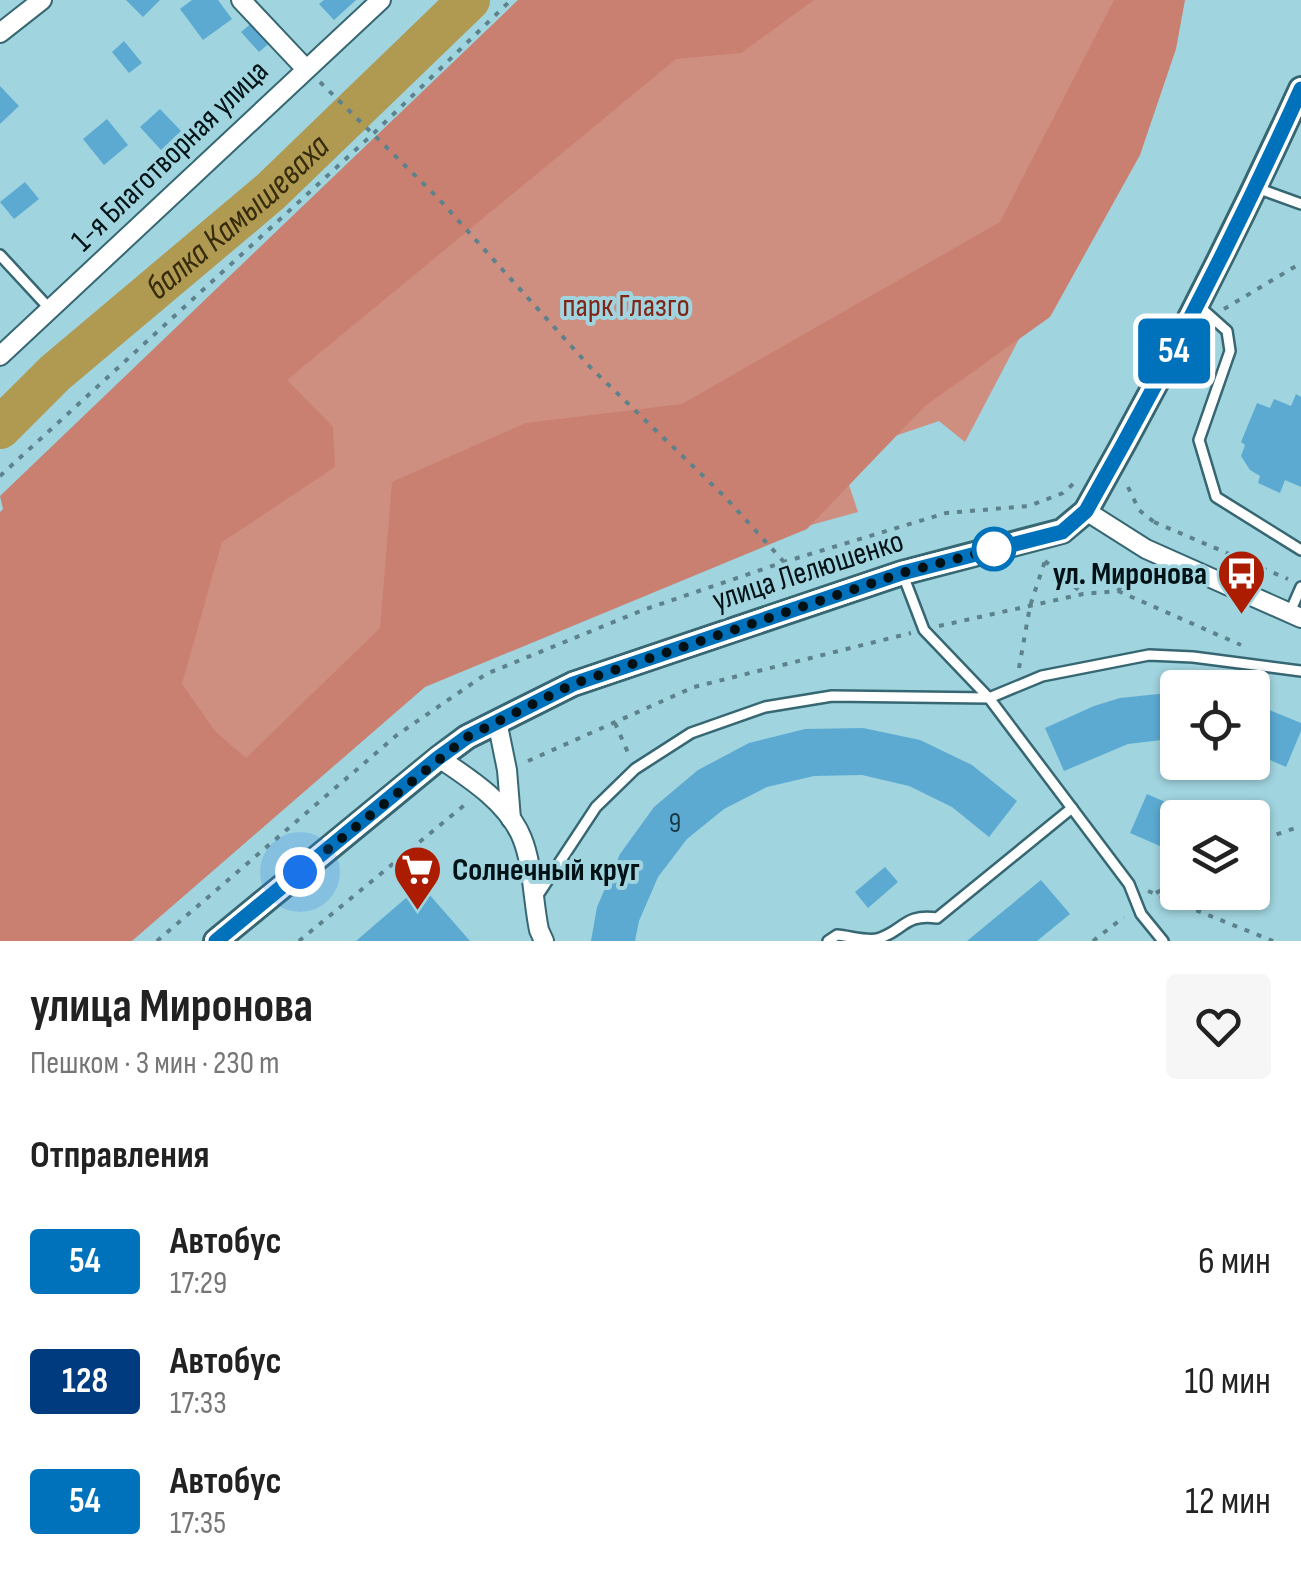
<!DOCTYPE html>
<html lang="ru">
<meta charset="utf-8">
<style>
:root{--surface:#fff;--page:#f6f6f6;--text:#222;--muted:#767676}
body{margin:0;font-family:"Sofia Sans Condensed",sans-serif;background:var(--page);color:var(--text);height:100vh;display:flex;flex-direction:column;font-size:38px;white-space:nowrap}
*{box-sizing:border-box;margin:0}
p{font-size:32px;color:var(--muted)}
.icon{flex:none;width:55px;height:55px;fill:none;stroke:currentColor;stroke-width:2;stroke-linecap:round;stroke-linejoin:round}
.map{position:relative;height:941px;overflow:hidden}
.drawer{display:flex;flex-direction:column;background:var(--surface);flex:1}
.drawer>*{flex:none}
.badge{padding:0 20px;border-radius:8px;font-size:35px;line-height:65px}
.buttons{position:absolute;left:1160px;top:670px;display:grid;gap:20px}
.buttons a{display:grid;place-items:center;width:110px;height:110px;border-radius:10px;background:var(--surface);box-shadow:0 2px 8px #0004;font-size:50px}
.you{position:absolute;width:50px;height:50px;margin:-25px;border:8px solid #fff;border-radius:50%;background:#1a73e8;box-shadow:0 0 0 15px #1a73e833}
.map>.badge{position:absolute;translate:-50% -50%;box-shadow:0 0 0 5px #fff}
h2{padding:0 30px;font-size:38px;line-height:90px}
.round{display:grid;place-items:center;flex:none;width:105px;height:105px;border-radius:10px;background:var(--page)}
.overview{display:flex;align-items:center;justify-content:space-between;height:170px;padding:0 30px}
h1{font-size:48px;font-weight:700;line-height:75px}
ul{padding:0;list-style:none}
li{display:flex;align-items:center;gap:30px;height:120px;padding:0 30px}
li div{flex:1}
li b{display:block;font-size:38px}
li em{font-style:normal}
li .badge{min-width:110px;font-weight:700;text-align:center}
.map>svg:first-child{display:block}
.green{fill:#ce8e80}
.forest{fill:#ca8070}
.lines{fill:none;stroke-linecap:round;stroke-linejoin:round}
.river{stroke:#b09951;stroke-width:42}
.building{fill:#5caad2}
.service-casing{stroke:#366772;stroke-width:14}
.minor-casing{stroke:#366772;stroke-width:22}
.tertiary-casing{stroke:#366772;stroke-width:28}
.path{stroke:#5d828b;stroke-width:4;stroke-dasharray:5 8;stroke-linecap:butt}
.service{stroke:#fff;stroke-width:9}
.minor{stroke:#fff;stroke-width:18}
.tertiary{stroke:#fff;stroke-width:22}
.line-casing{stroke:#fff;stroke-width:22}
.line{stroke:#0072bc;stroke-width:15}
.walk{stroke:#011216;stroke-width:10;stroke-dasharray:0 18}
.stop-dot{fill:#fff;stroke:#0072bc;stroke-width:5}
.labels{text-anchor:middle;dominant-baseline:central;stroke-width:8;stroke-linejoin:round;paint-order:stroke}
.number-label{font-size:28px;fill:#183845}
.street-label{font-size:32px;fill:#011216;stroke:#a0d4df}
.park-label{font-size:32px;fill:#802616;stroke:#a0d4df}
.poi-label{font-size:32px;font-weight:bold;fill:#011216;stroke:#a0d4df;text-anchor:end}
.water-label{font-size:35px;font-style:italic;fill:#362c0b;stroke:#a0d4df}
</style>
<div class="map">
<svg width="1301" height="941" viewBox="0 0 1301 941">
<rect width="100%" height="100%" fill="#a0d4df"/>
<polygon class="green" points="570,0 1163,0 1147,95 965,442 939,421 839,455 858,512 438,628 0,941 0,538"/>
<polygon class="forest" points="518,0 814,0 741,53 676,59 287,380 333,427 335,467 222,542 182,684 215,731 246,758 380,628 392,482 526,423 682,404 1000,222 1114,0 1185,0 1176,49 1140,155 1050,317 925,406 807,529 425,687 132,941 0,941 0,512 3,509 0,496"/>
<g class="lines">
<path class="river" id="s1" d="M0,428L55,373L270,192L469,0"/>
</g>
<g class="building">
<polygon points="126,0 160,0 143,17"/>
<polygon points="192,0 218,0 232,19 203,40 180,9"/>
<polygon points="324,0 356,0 334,20 319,4"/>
<polygon points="254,21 272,41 259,52 241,32"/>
<polygon points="124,41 142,63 129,73 112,52"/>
<polygon points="0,86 19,106 0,124"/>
<polygon points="160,109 181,131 161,150 140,127"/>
<polygon points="107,119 128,145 104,165 83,139"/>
<polygon points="25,182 39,199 14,219 0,202"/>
<polygon points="1296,394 1301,397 1301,487 1285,480 1280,493 1258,483 1260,476 1250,470 1241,456 1245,445 1241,442 1257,403 1270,408 1274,399 1291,406"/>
<polygon points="1178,692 1178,738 1128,744 1064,771 1045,728 1094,706 1120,698"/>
<polygon points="1252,703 1301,723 1301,731 1286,767 1252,752"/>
<polygon points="863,728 920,740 972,765 1017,801 989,837 952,807 909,786 862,775 814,776 767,787 724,809 687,839 658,877 639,921 635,941 591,941 597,907 620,854 654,807 698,770 749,743 805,729"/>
<polygon points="1147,794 1186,811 1183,818 1178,818 1178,830 1169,850 1130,833"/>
<polygon points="885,867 898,882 868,908 855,892"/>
<polygon points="1041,880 1070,914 1037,941 967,941"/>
<polygon points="421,885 470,941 356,941"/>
</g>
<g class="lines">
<defs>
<g id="service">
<polyline points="1257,188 1301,204"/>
<polyline points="0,255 49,308"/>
<polyline points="1199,306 1227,331 1230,351 1199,440 1216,497 1301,550"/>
<polyline points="903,575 924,630 989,698 1129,884 1141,914 1163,941"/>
<polyline points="1290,612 1301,587"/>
<polyline points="538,895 596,807 635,769 691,733 765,707 832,696 989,698 1042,676 1149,655 1193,657 1301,671"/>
<path d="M828,941L837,935C850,936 864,941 877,939C903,932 904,913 937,918L1072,808"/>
</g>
<g id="minor">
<polyline points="241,0 305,68"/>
<polyline points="0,33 42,0"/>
<polyline points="0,356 381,0"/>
<polyline points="1086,511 1146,549 1301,618"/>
<polyline points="497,721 507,770 511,819"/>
<path d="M439,758C469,778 508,803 522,838C533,865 533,901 539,930L544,941"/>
</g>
<path id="tertiary" d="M216,941L439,758L467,737L573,684L902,573L1062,531L1086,511C1164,373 1235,233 1301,89"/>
</defs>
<use href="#service" class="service-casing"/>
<use href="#minor" class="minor-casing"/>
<use href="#tertiary" class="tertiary-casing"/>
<g class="path">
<polyline points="320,82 438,198 591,368 726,498 784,562"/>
<polyline points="1224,309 1301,263"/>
<polyline points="0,476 374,133 511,0"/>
<polyline points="1128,487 1139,510 1154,522 1153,527"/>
<polyline points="1154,522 1288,579"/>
<polyline points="1045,561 1083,594"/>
<polyline points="1118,591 1241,645"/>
<polyline points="939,626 1083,594 1118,591 1134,567"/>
<polyline points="1019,668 1030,606 1045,561"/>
<polyline points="615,723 629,755"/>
<polyline points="528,761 694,687 911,633"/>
<polyline points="1252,843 1301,826"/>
<polyline points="1148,891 1273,941"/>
<polyline points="1156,893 1178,881"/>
<polyline points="157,941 397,735 486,674 643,610 784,562 946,513 1029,506 1063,493 1073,484"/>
<polyline points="299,941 467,803"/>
<polyline points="1093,941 1124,917"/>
</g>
<use href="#service" class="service"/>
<use href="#minor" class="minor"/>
<use href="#tertiary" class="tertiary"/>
</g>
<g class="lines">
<defs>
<path id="line" d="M216,941L438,758L467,737L573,684L902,573L1062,532L1086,511C1164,373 1236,233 1301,89"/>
</defs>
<use href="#line" class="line-casing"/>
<use href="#line" class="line"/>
<polyline class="walk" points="300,872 467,737 573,684 902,573 1005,546 994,549"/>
</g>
<defs>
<symbol id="bus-pin" viewBox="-11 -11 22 30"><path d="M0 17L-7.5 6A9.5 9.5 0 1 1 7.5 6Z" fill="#ab1c00" stroke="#a0d4df"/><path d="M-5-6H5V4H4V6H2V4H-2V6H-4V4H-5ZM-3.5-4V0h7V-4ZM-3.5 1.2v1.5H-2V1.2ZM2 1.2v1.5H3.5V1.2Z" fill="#fff"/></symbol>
<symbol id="supermarket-pin" viewBox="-11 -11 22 30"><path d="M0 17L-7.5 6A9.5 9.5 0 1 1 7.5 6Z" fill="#ab1c00" stroke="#a0d4df"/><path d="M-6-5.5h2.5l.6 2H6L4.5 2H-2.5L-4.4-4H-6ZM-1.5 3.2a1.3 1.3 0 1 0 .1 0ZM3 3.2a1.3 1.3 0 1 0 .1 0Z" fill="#fff"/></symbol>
</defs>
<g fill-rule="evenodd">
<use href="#bus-pin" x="1214" y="546" width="55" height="75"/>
<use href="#supermarket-pin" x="390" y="842" width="55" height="75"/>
</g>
<circle class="stop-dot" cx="994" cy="549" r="20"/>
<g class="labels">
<g class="number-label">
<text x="675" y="823">9</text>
</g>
<g class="street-label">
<text transform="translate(170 156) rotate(-44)">1-я Благотворная улица</text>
<text transform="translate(808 571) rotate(-18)">улица Лелюшенко</text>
</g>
<g class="park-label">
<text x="626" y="306">парк Глазго</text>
</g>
<g class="poi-label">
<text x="1207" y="574">ул. Миронова</text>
<text x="452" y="870" text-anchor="start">Солнечный круг</text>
</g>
<g class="water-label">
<text stroke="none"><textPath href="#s1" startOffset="318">балка Камышеваха</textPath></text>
</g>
</g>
</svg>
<div class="buttons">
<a><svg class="icon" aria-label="locate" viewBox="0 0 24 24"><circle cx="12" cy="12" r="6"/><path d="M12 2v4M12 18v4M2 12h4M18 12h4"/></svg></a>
<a><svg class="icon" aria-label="layers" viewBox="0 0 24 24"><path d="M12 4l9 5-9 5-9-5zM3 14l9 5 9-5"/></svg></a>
</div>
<div class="you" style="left:300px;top:872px"></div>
<b class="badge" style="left:1174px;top:351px;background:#0072bc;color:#fff">54</b>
</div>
<section class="drawer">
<div class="overview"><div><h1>улица Миронова</h1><p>Пешком · 3 мин · 230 m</p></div><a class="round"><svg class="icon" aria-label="heart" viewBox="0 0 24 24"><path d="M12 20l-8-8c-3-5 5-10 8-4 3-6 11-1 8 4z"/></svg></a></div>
<h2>Отправления</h2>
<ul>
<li><span class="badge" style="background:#0072bc;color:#fff">54</span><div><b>Автобус</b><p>17:29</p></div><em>6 мин</em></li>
<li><span class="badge" style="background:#003b80;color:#fff">128</span><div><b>Автобус</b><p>17:33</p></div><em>10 мин</em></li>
<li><span class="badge" style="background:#0072bc;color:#fff">54</span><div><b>Автобус</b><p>17:35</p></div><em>12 мин</em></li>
</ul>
</section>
